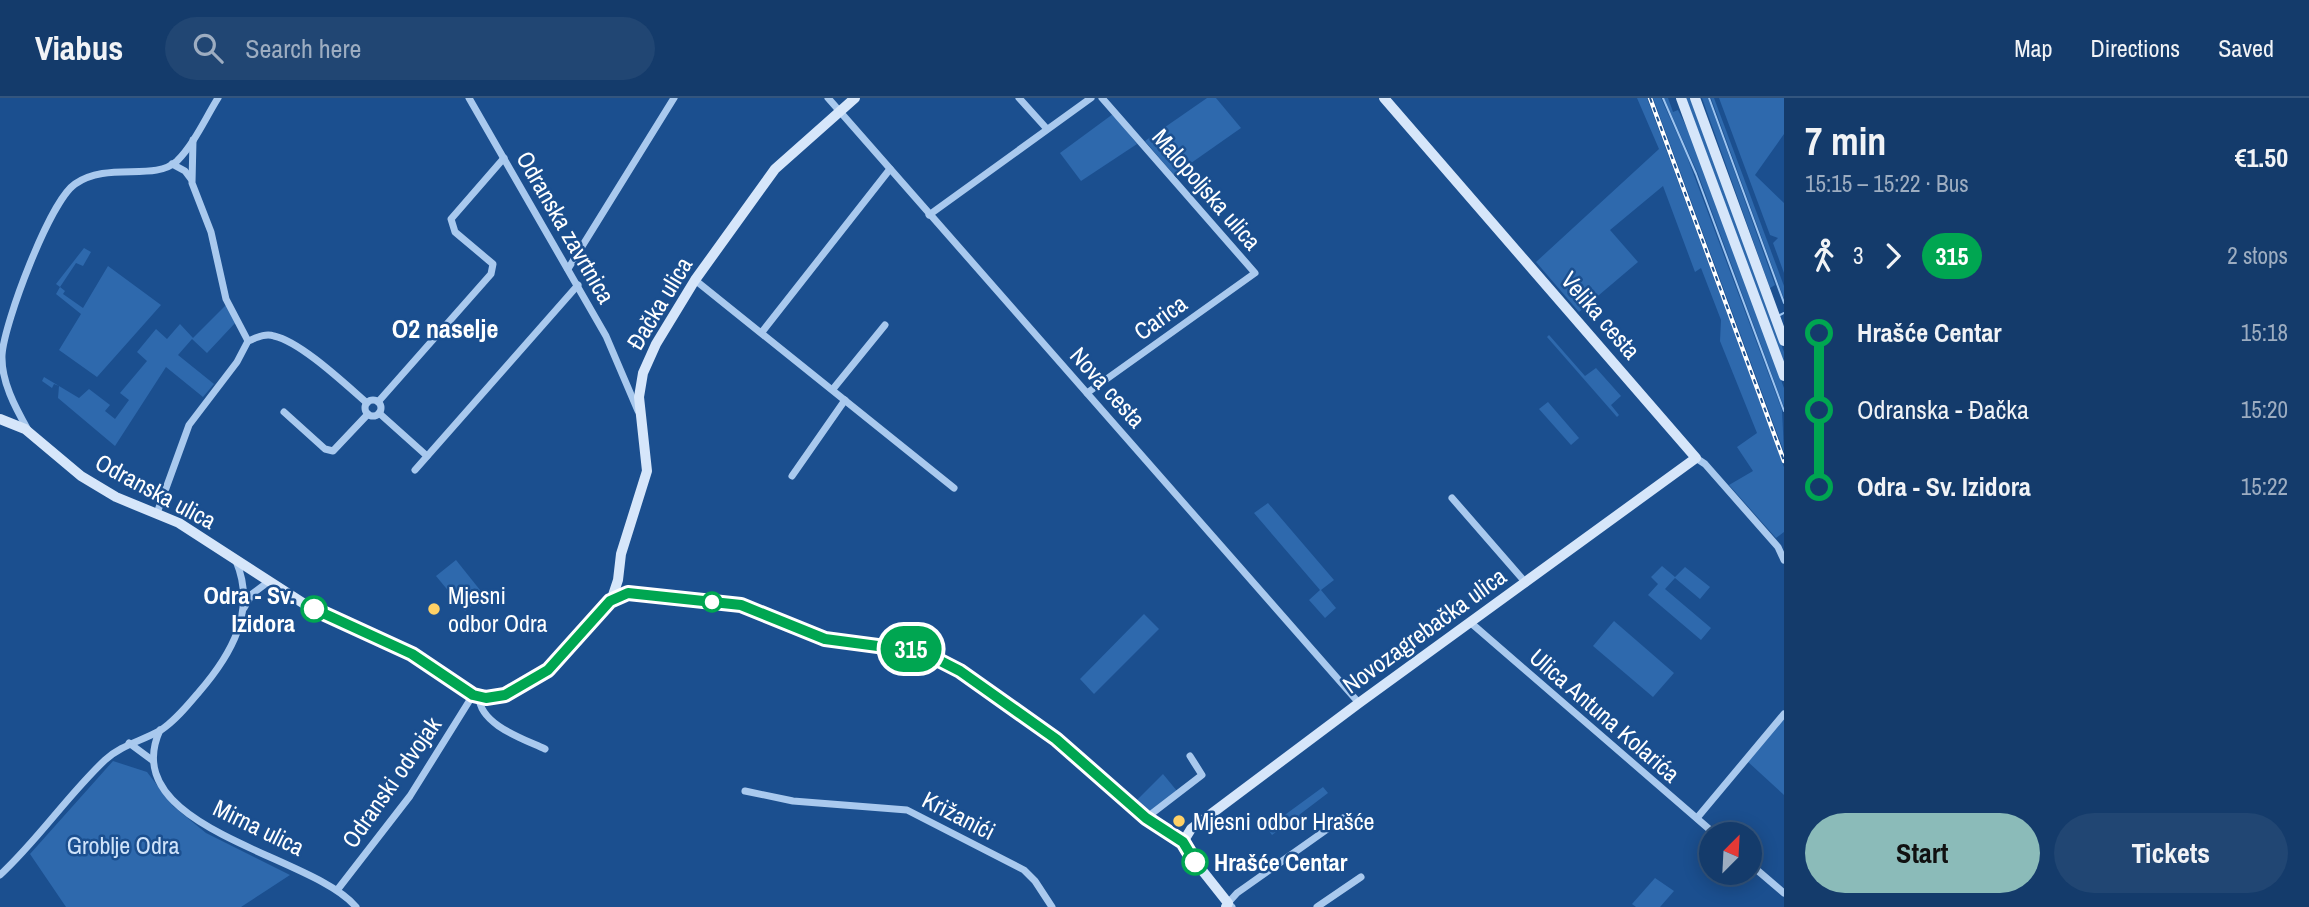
<!DOCTYPE html>
<meta charset="utf-8">
<style>
:root{--surface:#143b6b;--page:#214673;--text:#f1f3f6;--muted:#9dadc1;--line:#33557e;--accent:#8bbbb9}
body{margin:0;font-family:"Archivo Narrow",sans-serif;background:var(--page);color:var(--text);height:100vh;display:flex;flex-direction:column;font-size:26px;white-space:nowrap}
*{box-sizing:border-box;margin:0}
p{font-size:23px;color:var(--muted)}
.icon{flex:none;width:38px;height:38px;fill:none;stroke:currentColor;stroke-width:2;stroke-linecap:round;stroke-linejoin:round}
.map{position:relative;flex:1;overflow:hidden}
.details{display:flex;flex-direction:column;background:var(--surface);width:525px}
.details>*{flex:none}
.badge{padding:0 14px;border-radius:23px;font-size:24px;line-height:46px}
.needle{width:46px;rotate:24deg}
.tools{position:absolute;left:1699px;top:724px;display:grid;gap:14px}
.tools a{display:grid;place-items:center;width:63px;height:63px;border-radius:50%;background:var(--surface);box-shadow:0 4px 18px #0003,0 0 0 2px var(--line);font-size:35px}
.map>.badge{position:absolute;translate:-50% -50%;box-shadow:0 0 0 4px #fff}
.legs{display:flex;align-items:center;gap:10px;height:77px;padding:0 21px;font-size:23px}
.legs p{margin-inline-start:auto}
.overview{display:flex;align-items:center;justify-content:space-between;height:119px;padding:0 21px}
h1{font-size:38px;font-weight:800;line-height:52px}
.button{display:flex;gap:14px;margin-top:auto;padding:14px 21px}
.button a{flex:1;height:80px;border-radius:42px;background:var(--accent);color:#111;font-size:28px;font-weight:800;line-height:80px;text-align:center}
.button a+a{background:var(--page);color:var(--text)}
ul{padding:0 21px;list-style:none}
li{display:flex;align-items:center;gap:24px;height:77px;font-size:26px}
li i{display:grid;place-items:center;width:10px;height:100%;margin:0 9px;background:currentColor}
li i::after{content:'';width:18px;height:18px;margin:-9px;border:5px solid;border-radius:50%;background:var(--surface)}
li p{margin-inline-start:auto}
li:first-child i{background:linear-gradient(#0000 50%,currentColor 0)}
li:last-child i{background:linear-gradient(currentColor 50%,#0000 0)}
header{display:flex;align-items:center;gap:42px;box-sizing:border-box;height:98px;padding:0 35px;background:var(--surface);border-bottom:2px solid var(--line)}
header strong{font-size:33px}
nav{display:flex;gap:38px;margin-inline-start:auto;font-size:24px}
.search{width:490px;height:63px;background:var(--page);display:flex;align-items:center;gap:18px;box-sizing:border-box;padding:0 24px;border-radius:38px;color:var(--muted);font-size:26px}
main{display:flex;flex:1;min-height:0}
.map>svg:first-child{display:block}
.green{fill:#2e69ad}
.lines{fill:none;stroke-linecap:round;stroke-linejoin:round}
.stream{stroke:#9cc4f0;stroke-width:2}
.street{stroke:#a9c9ee;stroke-width:7}
.secondary{stroke:#d6e6fa;stroke-width:10}
.rail-casing{stroke:#fff;stroke-width:4.5}
.rail{stroke:#1b4f8f;stroke-width:2;stroke-dasharray:5;stroke-linecap:butt}
.line-1-casing{stroke:#fff;stroke-width:16}
.line-1{stroke:#00a651;stroke-width:10}
.stop-1-dot{fill:#fff;stroke:#00a651;stroke-width:3.5}
.poi-dot{fill:#ffd166;stroke:#1b4f8f;stroke-width:2.5}
.labels{text-anchor:middle;dominant-baseline:central;stroke-width:5;stroke-linejoin:round;paint-order:stroke}
.street-label{font-size:24px;fill:#fff;stroke:#1b4f8f}
.stop-label{font-size:24px;font-weight:bold;fill:#fff;stroke:#1b4f8f;text-anchor:end}
.poi-label{font-size:24px;fill:#fff;stroke:#1b4f8f;text-anchor:start}
.park-label{font-size:24px;fill:#cfe3fa;stroke:#1b4f8f}
.neighbourhood-label{font-size:26px;font-weight:bold;fill:#fff;stroke:#1b4f8f}
</style>
<header>
<strong>Viabus</strong>
<div class="search"><svg class="icon" aria-label="search" viewBox="0 0 24 24"><circle cx="10" cy="10" r="6"/><path d="M15 15l6 6"/></svg>Search here</div>
<nav><a>Map</a><a>Directions</a><a>Saved</a></nav>
</header>
<main>
<div class="map">
<svg width="1784" height="809" viewBox="0 0 1784 809">
<rect width="100%" height="100%" fill="#1b4f8f"/>
<g class="green">
<polygon points="1207,0 1216,0 1241,30 1174,77 1145,43"/>
<polygon points="1637,0 1647,0 1784,369 1784,434 1776,440 1729,387 1753,373 1737,349 1757,335 1720,243 1721,222 1701,170 1695,174 1663,88 1610,132 1638,164 1579,214 1536,164 1659,51"/>
<polygon points="1653,0 1661,0 1686,56 1782,312 1784,354"/>
<polygon points="1664,0 1668,0 1673,14 1678,12 1689,34 1784,290 1784,309 1698,76"/>
<polygon points="1686,0 1690,0 1784,254 1784,266"/>
<polygon points="1702,0 1708,0 1775,187 1770,190"/>
<polygon points="1711,0 1714,0 1784,188 1784,201"/>
<polygon points="1719,0 1784,0 1784,36 1755,77 1784,105 1784,175 1773,145 1778,140 1770,137"/>
<polygon points="1113,16 1137,46 1081,83 1060,55"/>
<polygon points="84,150 91,154 83,168 76,165 60,189 65,193 63,196 83,210 108,168 161,207 97,279 59,252 81,216 56,196 60,189 56,186"/>
<polygon points="227,206 236,224 207,255 192,241 178,257 214,286 203,299 166,269 115,348 58,300 59,288 54,286 52,290 42,283 44,279 79,300 89,291 110,307 105,313 115,321 129,302 120,295 147,263 137,254 156,231 167,241 180,226 193,240"/>
<polygon points="1549,237 1585,278 1596,270 1621,298 1611,307 1619,317 1617,319 1547,239"/>
<polygon points="1548,304 1579,340 1571,347 1539,311"/>
<polygon points="1268,405 1334,482 1321,492 1336,510 1325,520 1309,502 1320,492 1254,415"/>
<polygon points="456,462 484,497 465,513 436,478"/>
<polygon points="1662,468 1675,479 1685,469 1710,489 1700,501 1675,480 1665,491 1711,530 1701,542 1648,497 1658,486 1651,479"/>
<polygon points="1144,516 1159,531 1094,596 1080,581"/>
<polygon points="1614,523 1674,575 1653,599 1593,548"/>
<polygon points="1784,619 1784,697 1747,663"/>
<polygon points="113,663 147,674 173,708 206,735 290,777 241,809 66,809 30,756"/>
<polygon points="1163,676 1177,693 1151,714 1134,705"/>
<polygon points="1323,689 1328,695 1299,717 1305,725 1294,732 1288,725 1272,737 1267,730"/>
<polygon points="1655,780 1674,793 1660,809 1636,809 1632,806"/>
</g>
<g class="lines">
<g class="stream">
<polyline points="1663,0 1696,76 1784,313"/>
<polyline points="1709,0 1784,205"/>
<polyline points="1780,217 1784,215"/>
</g>
<g class="street">
<polyline points="469,0 606,238 638,313"/>
<polyline points="828,0 1359,605"/>
<polyline points="1019,0 1047,31"/>
<polyline points="193,42 192,85 211,134 226,201 248,243"/>
<polyline points="172,66 185,73 191,81"/>
<polyline points="929,117 1091,0"/>
<polyline points="568,171 674,0"/>
<polyline points="695,182 954,390"/>
<polyline points="762,234 890,71"/>
<polyline points="833,291 885,227"/>
<polyline points="1087,295 1255,175 1102,0"/>
<circle cx="373" cy="310" r="8"/>
<polyline points="378,304 491,176 493,166 455,134 451,121 504,60"/>
<polyline points="284,314 325,351 333,353 368,316"/>
<polyline points="379,315 427,358"/>
<path d="M28,332C15,309 1,283 2,257C4,225 50,103 75,86C108,63 154,84 177,63C194,46 205,21 218,0"/>
<polyline points="1696,360 1705,366 1778,449 1784,462"/>
<polyline points="415,372 578,187"/>
<polyline points="792,378 845,302"/>
<polyline points="1452,400 1526,485"/>
<path d="M157,415L189,327L237,264L248,243C256,240 265,235 274,238C301,244 345,286 367,305"/>
<polyline points="244,510 252,496 268,484"/>
<polyline points="1471,525 1716,737"/>
<path d="M479,599C480,627 524,641 545,651"/>
<path d="M160,632C115,731 314,757 356,809"/>
<polyline points="129,645 152,662"/>
<polyline points="745,693 793,703 907,712 1024,772 1035,783 1052,809"/>
<polyline points="1146,720 1202,677 1190,658"/>
<polyline points="1697,720 1784,616"/>
<polyline points="1750,766 1784,795"/>
<path d="M0,777C38,742 67,698 105,662C121,647 142,643 161,632C175,623 188,607 199,594C231,557 257,513 236,463"/>
<polyline points="338,791 410,698 473,597"/>
<polyline points="1232,809 1228,805 1237,795 1343,720"/>
<polyline points="1317,809 1361,779"/>
</g>
<g class="secondary">
<polyline points="1681,0 1784,278"/>
<polyline points="1695,0 1784,243"/>
<polyline points="0,321 25,331 81,378 116,399 179,425 306,507 425,563 477,598 497,599 533,582 568,553 610,503 624,496 633,494 741,507 817,539 844,545 910,551 951,568 1056,641 1146,720 1183,744 1186,752 1228,805 1226,809"/>
<polyline points="611,503 618,482 621,456 647,373 639,299 643,275 656,246 695,182 775,71 855,0"/>
<polyline points="1183,744 1191,731 1359,605 1696,360 1384,0"/>
</g>
<defs>
<polyline id="rail" points="1650,0 1784,363"/>
</defs>
<use href="#rail" class="rail-casing"/>
<use href="#rail" class="rail"/>
</g>
<g class="lines">
<defs>
<polyline id="line-1" points="314,511 412,556 473,597 486,600 505,597 548,572 610,503 628,495 741,507 825,541 923,554 960,573 1056,641 1146,720 1183,744 1195,764"/>
</defs>
<use href="#line-1" class="line-1-casing"/>
<use href="#line-1" class="line-1"/>
</g>
<g class="stop-1-dot">
<circle cx="712" cy="504" r="9"/>
<circle cx="314" cy="511" r="12"/>
<circle cx="1195" cy="764" r="12"/>
</g>
<g class="poi-dot">
<circle cx="434" cy="511" r="7"/>
<circle cx="1179" cy="723" r="7"/>
</g>
<g class="labels">
<g class="street-label">
<text transform="translate(1207 91) rotate(49)">Malopoljska ulica</text>
<text transform="translate(566 129) rotate(60)">Odranska zavrtnica</text>
<text transform="translate(659 205) rotate(-59)">Đačka ulica</text>
<text transform="translate(1601 217) rotate(49)">Velika cesta</text>
<text transform="translate(1160 219) rotate(-36)">Carica</text>
<text transform="translate(1108 289) rotate(48)">Nova cesta</text>
<text transform="translate(156 393) rotate(28)">Odranska ulica</text>
<text transform="translate(1424 532) rotate(-36)">Novozagrebačka ulica</text>
<text transform="translate(1605 617) rotate(41)">Ulica Antuna Kolarića</text>
<text transform="translate(391 684) rotate(-55)">Odranski odvojak</text>
<text transform="translate(959 717) rotate(27)">Križanići</text>
<text transform="translate(259 729) rotate(26)">Mirna ulica</text>
</g>
<g class="stop-label">
<text x="295" y="497">Odra - Sv.<tspan x="295" dy="28">Izidora</tspan></text>
<text x="1214" y="764" text-anchor="start">Hrašće Centar</text>
</g>
<g class="poi-label">
<text x="448" y="497">Mjesni<tspan x="448" dy="28">odbor Odra</tspan></text>
<text x="1193" y="723">Mjesni odbor Hrašće</text>
</g>
<g class="park-label">
<text x="123" y="747">Groblje Odra</text>
</g>
<g class="neighbourhood-label">
<text x="445" y="230">O2 naselje</text>
</g>
</g>
</svg>
<div class="tools">
<a><svg class="needle" viewBox="-14 -14 28 28"><path d="M0-13l5 13h-10z" fill="#e53935"/><path d="M0 13l5-13h-10z" fill="#9dadc1"/></svg></a>
</div>
<b class="badge" style="left:911px;top:551px;background:#00a651;color:#fff">315</b>
</div>
<section class="details">
<div class="overview"><div><h1>7 min</h1><p>15:15 – 15:22 · Bus</p></div><b>€1.50</b></div>
<div class="legs"><svg class="icon" aria-label="walk" viewBox="0 0 24 24"><circle cx="13" cy="4" r="2"/><path d="M13 8l-2 6 4 7M11 14l-3 7M7 12l3-4h3l4 4"/></svg>3<svg class="icon" aria-label="forward" viewBox="0 0 24 24"><path d="M9 5l7 7-7 7"/></svg><b class="badge" style="background:#00a651;color:#fff">315</b><p>2 stops</p></div>
<ul>
<li><i style="color:#00a651"></i><b>Hrašće Centar</b><p>15:18</p></li>
<li><i style="color:#00a651"></i><span>Odranska - Đačka</span><p>15:20</p></li>
<li><i style="color:#00a651"></i><b>Odra - Sv. Izidora</b><p>15:22</p></li>
</ul>
<div class="button"><a>Start</a><a>Tickets</a></div>
</section>
</main>
